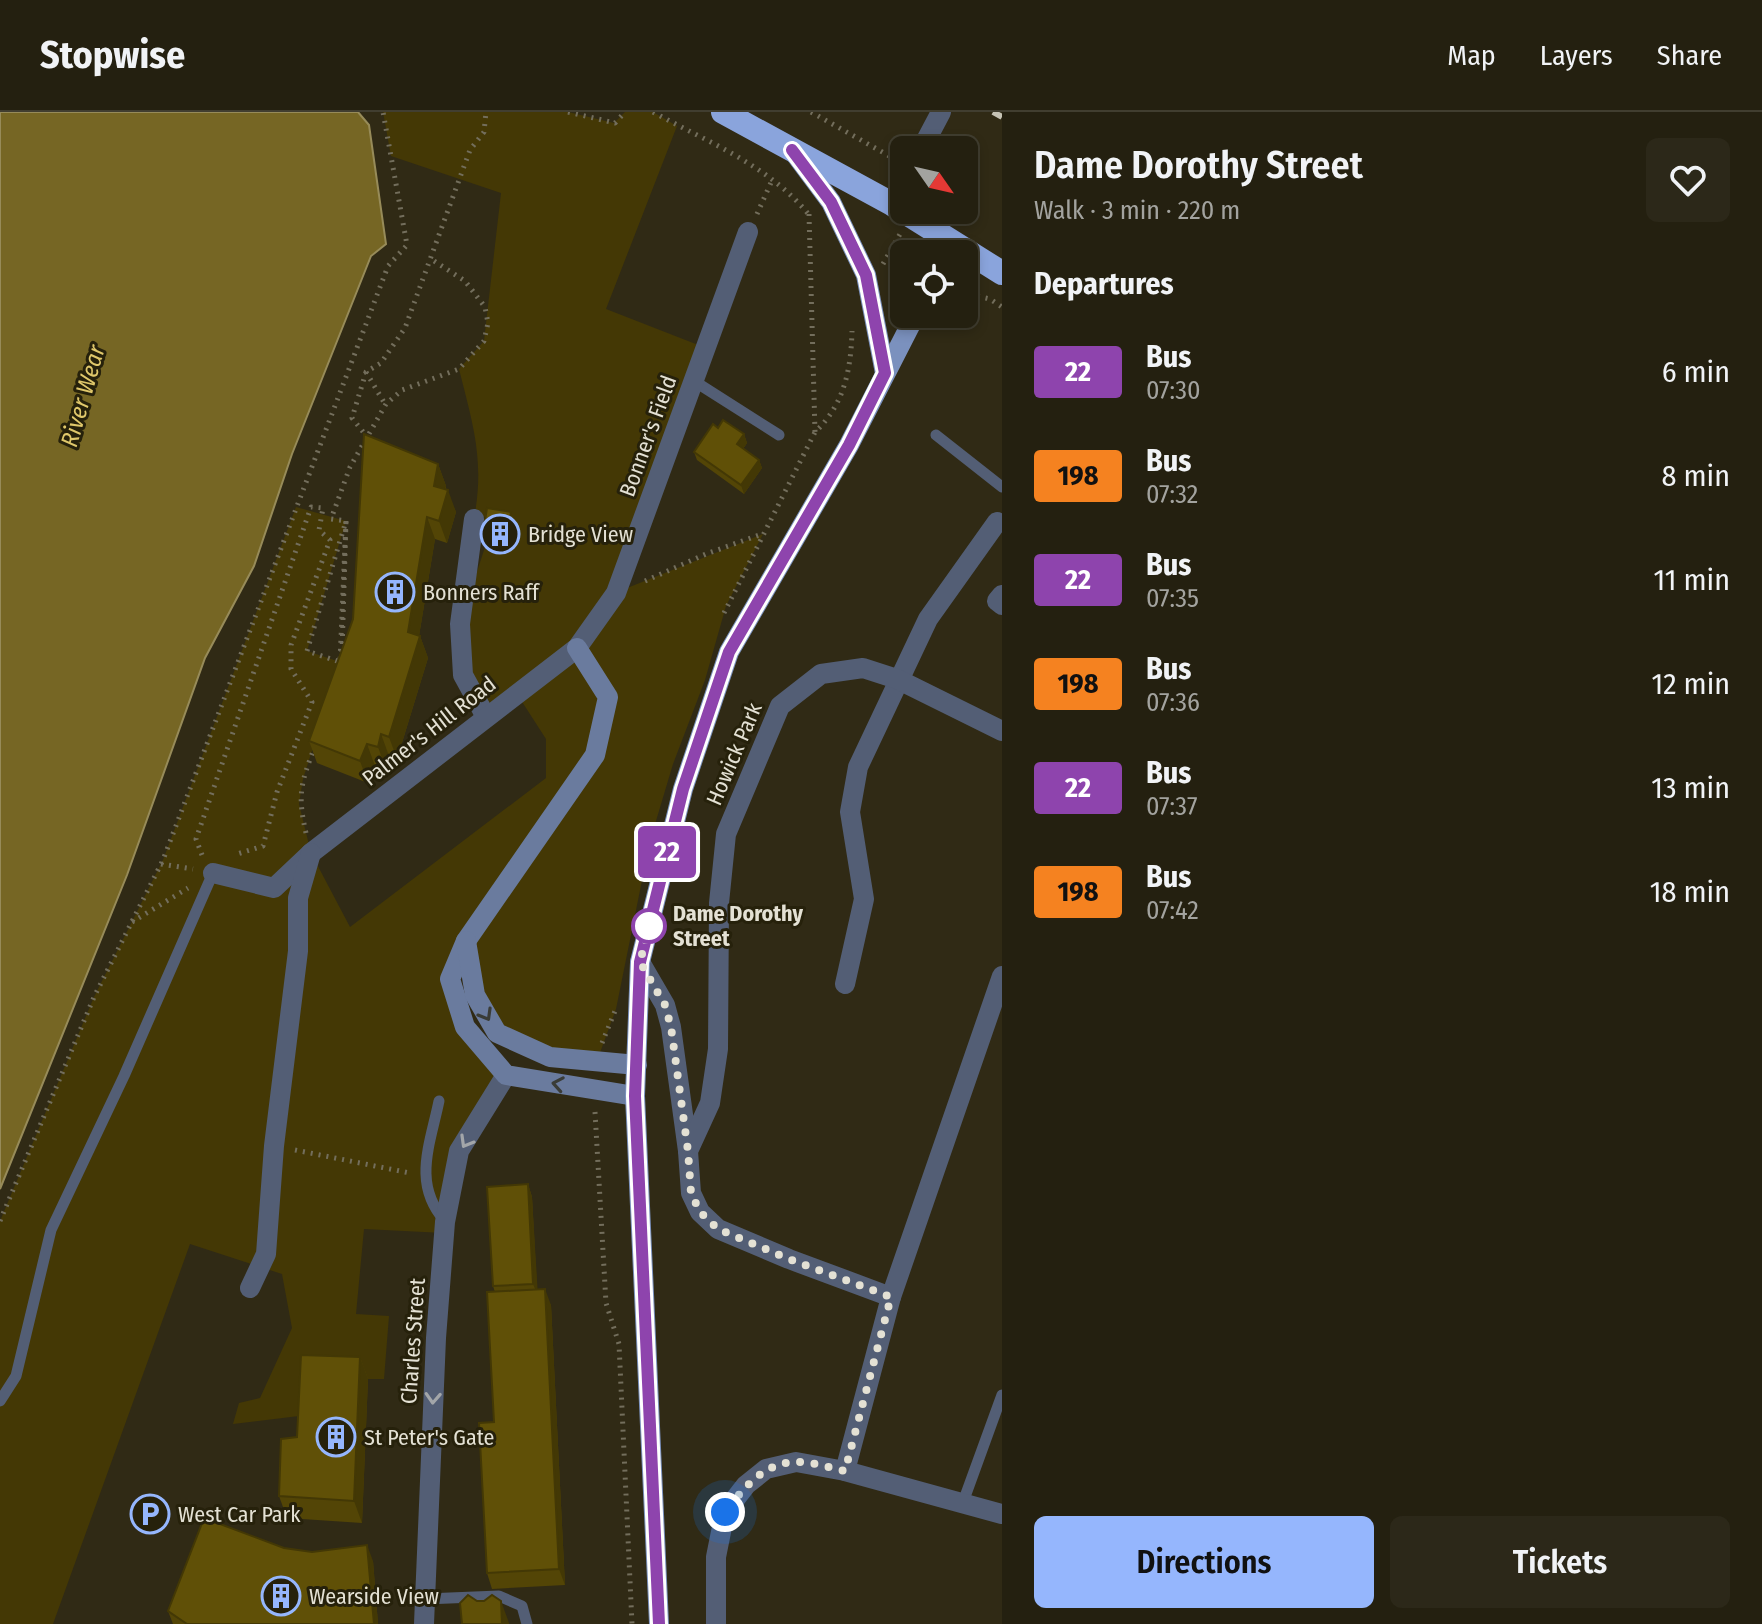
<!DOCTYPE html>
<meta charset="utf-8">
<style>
:root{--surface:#242010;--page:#2c2819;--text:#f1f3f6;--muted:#a3a39f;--line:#413e30;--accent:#95b6fd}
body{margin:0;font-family:"Fira Sans Condensed",sans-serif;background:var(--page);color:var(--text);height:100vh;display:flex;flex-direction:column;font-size:30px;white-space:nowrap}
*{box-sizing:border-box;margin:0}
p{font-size:26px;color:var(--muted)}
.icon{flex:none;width:44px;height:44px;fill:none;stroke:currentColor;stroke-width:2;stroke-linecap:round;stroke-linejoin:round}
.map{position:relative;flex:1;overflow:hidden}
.sheet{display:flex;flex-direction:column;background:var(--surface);width:760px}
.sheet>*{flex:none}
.badge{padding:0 16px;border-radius:6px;font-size:28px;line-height:52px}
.needle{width:52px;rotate:124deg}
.controls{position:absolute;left:890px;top:24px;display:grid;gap:16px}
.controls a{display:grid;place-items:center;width:88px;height:88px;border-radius:12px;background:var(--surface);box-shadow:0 4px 12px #0003,0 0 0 2px var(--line);font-size:40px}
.you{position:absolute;width:40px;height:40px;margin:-20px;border:6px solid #fff;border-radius:50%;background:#1a73e8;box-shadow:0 0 0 12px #1a73e833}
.map>.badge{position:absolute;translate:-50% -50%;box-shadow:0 0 0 4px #fff}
h2{padding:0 32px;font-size:30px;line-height:72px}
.round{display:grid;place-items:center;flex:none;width:84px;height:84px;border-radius:12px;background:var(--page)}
.summary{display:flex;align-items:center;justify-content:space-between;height:136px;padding:0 32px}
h1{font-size:38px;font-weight:600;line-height:60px}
.cta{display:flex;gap:16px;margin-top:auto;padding:16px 32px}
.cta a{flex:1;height:92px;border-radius:12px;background:var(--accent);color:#111;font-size:32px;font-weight:600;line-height:92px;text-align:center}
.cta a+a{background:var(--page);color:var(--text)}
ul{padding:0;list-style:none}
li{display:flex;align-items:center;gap:24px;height:104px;padding:0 32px}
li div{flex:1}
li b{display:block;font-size:30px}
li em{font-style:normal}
li .badge{min-width:88px;font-weight:700;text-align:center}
header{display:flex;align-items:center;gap:48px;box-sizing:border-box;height:112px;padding:0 40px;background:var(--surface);border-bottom:2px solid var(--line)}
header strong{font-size:38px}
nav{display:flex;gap:44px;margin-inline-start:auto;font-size:28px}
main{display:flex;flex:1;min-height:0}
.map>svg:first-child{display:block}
.green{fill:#443805}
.water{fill:#766624;stroke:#978b59;stroke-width:2}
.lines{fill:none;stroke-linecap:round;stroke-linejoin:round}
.path{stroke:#736e5c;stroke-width:5;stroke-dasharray:2 6;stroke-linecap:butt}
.lane{stroke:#535e75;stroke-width:11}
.street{stroke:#535e75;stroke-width:20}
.secondary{stroke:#6a7b9e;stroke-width:20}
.primary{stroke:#7b91be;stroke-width:20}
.highway{stroke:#8aa4dc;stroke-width:24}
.rail{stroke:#c6c3b5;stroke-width:6;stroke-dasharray:14 14;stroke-linecap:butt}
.wall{fill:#534506}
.shaded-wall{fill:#433805}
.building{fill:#605007;stroke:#433805;stroke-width:2}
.oneway{stroke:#3a3c37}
.oneway2{stroke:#a3a6a9}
.line-casing{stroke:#fff;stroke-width:18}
.line{stroke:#8e44ad;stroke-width:12}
.walk{stroke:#e4e1d4;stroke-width:8;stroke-dasharray:0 14.4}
.stop-dot{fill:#fff;stroke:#8e44ad;stroke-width:4}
.labels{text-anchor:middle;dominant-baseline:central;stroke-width:6;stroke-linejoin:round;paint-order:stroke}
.street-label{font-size:22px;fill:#e4e1d4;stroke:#26210b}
.poi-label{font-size:22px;fill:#e4e1d4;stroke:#26210b;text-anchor:start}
.stop-label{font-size:22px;font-weight:bold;fill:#e4e1d4;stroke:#26210b;text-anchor:start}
.water-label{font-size:24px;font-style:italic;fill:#e0c86b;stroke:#26210b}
</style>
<header>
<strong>Stopwise</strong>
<nav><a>Map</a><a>Layers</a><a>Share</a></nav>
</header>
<main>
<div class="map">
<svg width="1002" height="1512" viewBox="0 0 1002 1512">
<rect width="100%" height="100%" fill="#302a15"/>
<path class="green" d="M383,0H568L614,11L625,0H653L677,14L606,197L706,236L617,480L763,422L726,494L705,568L673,652L650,729L616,897L597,949L497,921L466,831L450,867L465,915L506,963L459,1039L444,1121L364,1117L356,1202L389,1204L384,1267H368L307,1303L233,1312L239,1291L260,1286L292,1216L282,1162L190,1132L53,1512H0V1109L94,885L163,748L296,395L346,409L307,539L340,550L303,667L299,692L311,741L350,815L546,666V627L517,582L486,605L463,563L460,512L485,435L509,439L490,404L474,407C485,348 473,313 459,257L484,229L501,81L391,44Z"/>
<polygon class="water" points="0,0 358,0 369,13 386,132 371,144 292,342 254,454 205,546 127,763 0,1077"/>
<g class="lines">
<g class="path">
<polyline points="568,0 615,11 625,0"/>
<path d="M653,0C709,31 769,53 810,104"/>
<polyline points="811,0 900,50"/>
<polyline points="757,102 773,66"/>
<polyline points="809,102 815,320"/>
<polyline points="883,152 900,122"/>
<polyline points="890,170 904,183"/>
<polyline points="964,192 977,184 990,187 1002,195"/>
<polyline points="366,260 385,292"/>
<polyline points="368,326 352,306 366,260 381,251 405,216 470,38 484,20 486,0"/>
<polygon points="346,409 340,550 307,539"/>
<polyline points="645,469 706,442 762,422"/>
<path d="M724,501L815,320C844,293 851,258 852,219"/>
<polyline points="342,540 346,409 331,407 350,355 386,292 402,278 459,257 484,229 488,211 485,195 465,169 431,147"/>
<path d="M306,721C297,682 301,671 315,634"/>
<polyline points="202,743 196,727 311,395 323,396 319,418 330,428 291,533 291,557 312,590 277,680 263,734 234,743"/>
<polyline points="161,752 193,757"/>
<polyline points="132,810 188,776"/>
<polyline points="602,931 615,899"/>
<polyline points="595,1000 606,1191 619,1232 632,1512"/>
<polyline points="295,1038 410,1061"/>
<polyline points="0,1109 94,885 163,748 388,154 407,133 383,0"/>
</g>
<g class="lane">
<polyline points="694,269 779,323"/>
<polyline points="936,323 1002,375"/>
<path d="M439,989C430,1033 412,1072 445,1109"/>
<polyline points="0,1289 16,1264 51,1118 124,964 213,761"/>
<polyline points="962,1393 1002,1283"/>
<polyline points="425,1487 499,1484 522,1494 527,1512"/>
</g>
<g class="street">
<polyline points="921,38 941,0"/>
<polyline points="892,92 904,70"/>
<polyline points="474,407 460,512 463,563 486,605"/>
<polyline points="1002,483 997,489 1002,493"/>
<polyline points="213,761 274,776 311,741 577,536 616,481 748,120"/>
<polyline points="640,850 665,893 671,915 688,1039"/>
<polyline points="845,872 864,787 850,700 858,655 928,507 997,410"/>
<polyline points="250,1176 266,1142 274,1034 298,839 298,786 311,741"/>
<polyline points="891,1185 789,1147 718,1117 700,1100 691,1081 688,1039 710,991 718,937 719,791 726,722 780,594 821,562 863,556 897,567 1002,619"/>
<polyline points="845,1359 891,1185 1002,864"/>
<polyline points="424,1512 436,1226 445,1110 459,1039 506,963"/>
<polyline points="716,1512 716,1445 725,1400 746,1373 766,1357 796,1350 845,1359 1002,1402"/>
</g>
<g class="secondary">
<polyline points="577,536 608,585 595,643 466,829 450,867 465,915 506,963 635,984"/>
<polyline points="466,829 475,883 497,921 550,945 637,953"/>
</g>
<g class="primary">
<polyline points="793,39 831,90 866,163 885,261"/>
<polyline points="659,1512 635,984 640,850 683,677 729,540 849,333 916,202"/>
</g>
<polyline class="highway" points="723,0 892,92 1002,161"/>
<polyline class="rail" points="993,0 1002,5"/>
</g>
<g class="wall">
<polygon points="718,316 744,322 747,331 743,337 759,348 762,356 744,382 697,348 694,340"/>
<polygon points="438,352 446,374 446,378 456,400 447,431 435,427 419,524 420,524 428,546 397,647 389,644 386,657 375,654 368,671 317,651 309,629"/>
<polygon points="511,400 514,409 509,439 485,435 482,427"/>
<polygon points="528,1072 532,1085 537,1177 551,1193 565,1473 492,1477 487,1461 494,1310 495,1180 493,1174"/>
<polygon points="360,1245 368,1267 362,1411 287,1406 279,1384"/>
<polygon points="284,1436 373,1449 378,1512 173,1512 168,1499"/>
</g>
<g class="shaded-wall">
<polygon points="744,322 747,331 740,341 737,332"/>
<polygon points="759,348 762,356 744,382 741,373"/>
<polygon points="438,352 446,374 442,396 434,374"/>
<polygon points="448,378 456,400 447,431 439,409"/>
<polygon points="511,400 514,409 509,439 506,431"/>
<polygon points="427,405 435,427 417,536 420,524 428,546 397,647 389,625"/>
<polygon points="381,622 389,644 386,657 378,635"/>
<polygon points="367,632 375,654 368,671 360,649"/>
<polygon points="528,1072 532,1085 538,1184 533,1172"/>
<polygon points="545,1177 551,1193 565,1473 559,1457"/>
<polygon points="360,1245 368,1267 362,1411 354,1389"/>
<polygon points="367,1433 373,1449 378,1512 374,1512"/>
<polygon points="501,1489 509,1511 509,1512 502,1512"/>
</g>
<g class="building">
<polygon points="723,308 744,322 737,332 759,348 741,373 694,340 713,312 718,316"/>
<polygon points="364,322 438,352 434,374 448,378 439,409 427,405 408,520 420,524 389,625 381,622 378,635 367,632 360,649 309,629 353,507"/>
<polygon points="487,396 511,400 506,431 482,427"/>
<polygon points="528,1072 533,1172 493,1174 487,1075"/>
<polygon points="545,1177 559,1457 487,1461 479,1311 494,1310 487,1180"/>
<polygon points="301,1243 360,1245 354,1389 279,1384 281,1327 297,1325"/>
<polygon points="204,1406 284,1436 312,1440 367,1433 374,1512 187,1512 168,1499"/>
<polygon points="468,1483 477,1489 484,1489 492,1483 501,1489 502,1512 462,1512 460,1491"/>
</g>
<defs><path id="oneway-chevron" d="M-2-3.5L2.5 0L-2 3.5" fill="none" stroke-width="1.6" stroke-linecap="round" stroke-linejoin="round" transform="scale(2)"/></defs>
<g class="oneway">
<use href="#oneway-chevron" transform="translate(486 903) rotate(60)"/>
<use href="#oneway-chevron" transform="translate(558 972) rotate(-170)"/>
</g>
<g class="oneway2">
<use href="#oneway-chevron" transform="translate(466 1030) rotate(120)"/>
<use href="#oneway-chevron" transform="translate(433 1286) rotate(93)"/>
</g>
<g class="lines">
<defs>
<polyline id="line" points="659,1512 635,984 640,850 683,677 729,540 849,333 885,261 866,163 831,90 792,38"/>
</defs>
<use href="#line" class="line-casing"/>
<use href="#line" class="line"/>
<path class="walk" d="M649,814L640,850L665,893L671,915L688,1039L691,1081L700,1100L718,1117L789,1147L891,1185L845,1359C830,1356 811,1349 795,1350C763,1351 743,1377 725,1400"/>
</g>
<defs>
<symbol id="building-ring" viewBox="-11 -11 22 22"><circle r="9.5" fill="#26210b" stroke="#95b6fd" stroke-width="1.5"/><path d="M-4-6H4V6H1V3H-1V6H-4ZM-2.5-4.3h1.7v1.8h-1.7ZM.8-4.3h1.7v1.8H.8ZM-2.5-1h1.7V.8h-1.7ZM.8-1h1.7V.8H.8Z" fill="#95b6fd"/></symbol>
<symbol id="parking-ring" viewBox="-11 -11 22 22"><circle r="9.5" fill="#26210b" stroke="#95b6fd" stroke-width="1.5"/><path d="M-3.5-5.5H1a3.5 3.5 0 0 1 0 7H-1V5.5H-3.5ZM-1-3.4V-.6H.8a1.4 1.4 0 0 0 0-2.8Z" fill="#95b6fd"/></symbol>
</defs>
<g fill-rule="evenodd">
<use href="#building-ring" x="478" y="400" width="44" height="44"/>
<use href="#building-ring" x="373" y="458" width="44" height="44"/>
<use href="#building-ring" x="314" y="1303" width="44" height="44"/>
<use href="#parking-ring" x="128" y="1380" width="44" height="44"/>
<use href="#building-ring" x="259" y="1462" width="44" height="44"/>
</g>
<circle class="stop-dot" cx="649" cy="814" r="16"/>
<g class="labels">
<g class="street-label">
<text transform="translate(648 324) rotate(-70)">Bonner's Field</text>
<text transform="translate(429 619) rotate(-38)">Palmer's Hill Road</text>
<text transform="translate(734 642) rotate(-67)">Howick Park</text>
<text transform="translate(413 1229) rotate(-86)">Charles Street</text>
</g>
<g class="poi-label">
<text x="528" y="422">Bridge View</text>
<text x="423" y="480">Bonners Raff</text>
<text x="364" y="1325">St Peter's Gate</text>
<text x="178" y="1402">West Car Park</text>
<text x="309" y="1484">Wearside View</text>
</g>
<g class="stop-label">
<text x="673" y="801">Dame Dorothy<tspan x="673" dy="25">Street</tspan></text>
</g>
<g class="water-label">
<text transform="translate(83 284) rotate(-74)">River Wear</text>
</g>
</g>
</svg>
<div class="controls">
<a><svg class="needle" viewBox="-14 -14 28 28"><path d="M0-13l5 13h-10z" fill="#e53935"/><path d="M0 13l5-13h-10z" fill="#a3a39f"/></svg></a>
<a><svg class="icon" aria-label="locate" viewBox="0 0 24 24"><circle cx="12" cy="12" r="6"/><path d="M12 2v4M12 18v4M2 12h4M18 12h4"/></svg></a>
</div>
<div class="you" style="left:725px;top:1400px"></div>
<b class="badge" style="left:667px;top:740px;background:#8e44ad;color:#fff">22</b>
</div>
<section class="sheet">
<div class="summary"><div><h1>Dame Dorothy Street</h1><p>Walk · 3 min · 220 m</p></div><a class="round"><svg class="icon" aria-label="heart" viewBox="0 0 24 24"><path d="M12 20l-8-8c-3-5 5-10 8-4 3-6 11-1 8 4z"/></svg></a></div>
<h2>Departures</h2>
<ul>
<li><span class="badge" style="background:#8e44ad;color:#fff">22</span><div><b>Bus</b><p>07:30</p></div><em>6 min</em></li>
<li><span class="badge" style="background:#f58220;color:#111">198</span><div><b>Bus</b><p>07:32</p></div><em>8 min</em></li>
<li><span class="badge" style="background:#8e44ad;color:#fff">22</span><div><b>Bus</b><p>07:35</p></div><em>11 min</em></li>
<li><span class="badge" style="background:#f58220;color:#111">198</span><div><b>Bus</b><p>07:36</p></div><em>12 min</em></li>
<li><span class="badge" style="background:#8e44ad;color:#fff">22</span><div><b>Bus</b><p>07:37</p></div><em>13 min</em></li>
<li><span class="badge" style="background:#f58220;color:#111">198</span><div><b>Bus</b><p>07:42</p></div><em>18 min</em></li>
</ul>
<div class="cta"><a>Directions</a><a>Tickets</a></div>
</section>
</main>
